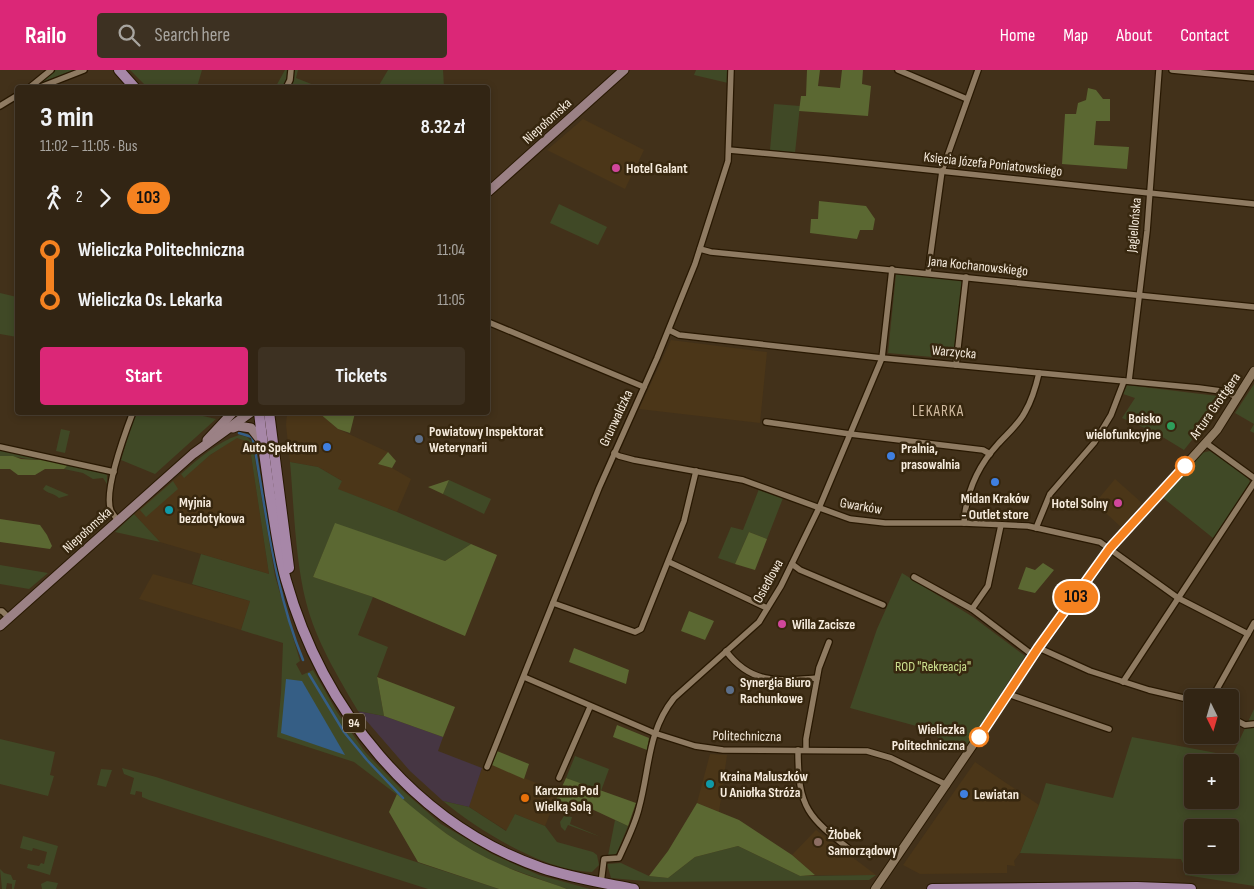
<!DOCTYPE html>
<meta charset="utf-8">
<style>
:root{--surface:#322514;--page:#3d3122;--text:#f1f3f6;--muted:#a8a5a0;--line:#4d4234;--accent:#db2777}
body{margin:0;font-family:"Sofia Sans Condensed",sans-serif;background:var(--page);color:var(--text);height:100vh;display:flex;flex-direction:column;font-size:19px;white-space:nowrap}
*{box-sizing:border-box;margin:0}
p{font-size:16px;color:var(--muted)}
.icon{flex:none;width:28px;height:28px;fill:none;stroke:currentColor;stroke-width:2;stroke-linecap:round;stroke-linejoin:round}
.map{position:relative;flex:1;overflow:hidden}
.side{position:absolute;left:15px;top:15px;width:475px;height:330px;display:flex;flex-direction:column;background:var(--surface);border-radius:5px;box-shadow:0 2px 8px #0003,0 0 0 1px var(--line)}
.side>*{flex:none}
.badge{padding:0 10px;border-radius:16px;font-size:18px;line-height:32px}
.needle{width:32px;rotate:175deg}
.controls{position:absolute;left:1184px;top:619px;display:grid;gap:10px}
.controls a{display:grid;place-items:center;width:55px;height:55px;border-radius:5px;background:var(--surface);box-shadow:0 2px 8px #0003,0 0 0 1px var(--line);font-size:25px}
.map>.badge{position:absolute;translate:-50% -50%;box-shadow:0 0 0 2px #fff}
.legs{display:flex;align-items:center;gap:8px;height:55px;padding:0 25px;font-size:16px}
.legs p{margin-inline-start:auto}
.summary{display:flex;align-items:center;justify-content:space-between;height:85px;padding:0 25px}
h1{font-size:28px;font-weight:700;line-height:38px}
.action{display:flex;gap:10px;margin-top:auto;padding:10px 25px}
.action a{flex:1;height:58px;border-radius:5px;background:var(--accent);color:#fff;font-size:20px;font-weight:700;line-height:58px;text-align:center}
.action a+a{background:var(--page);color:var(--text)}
ul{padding:0 25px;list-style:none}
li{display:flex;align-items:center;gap:18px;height:50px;font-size:19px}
li i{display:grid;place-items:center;width:8px;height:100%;margin:0 6px;background:currentColor}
li i::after{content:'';width:12px;height:12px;margin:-6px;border:4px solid;border-radius:50%;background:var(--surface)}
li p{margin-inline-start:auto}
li:first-child i{background:linear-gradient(#0000 50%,currentColor 0)}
li:last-child i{background:linear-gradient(currentColor 50%,#0000 0)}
header{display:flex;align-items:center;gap:30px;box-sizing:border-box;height:70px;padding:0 25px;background:var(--accent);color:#fff}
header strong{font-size:24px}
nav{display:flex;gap:28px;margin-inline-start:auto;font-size:18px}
.search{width:350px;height:45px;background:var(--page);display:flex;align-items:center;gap:12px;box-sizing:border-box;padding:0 18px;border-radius:5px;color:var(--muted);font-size:19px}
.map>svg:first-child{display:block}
.built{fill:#4b3618}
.industrial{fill:#463643}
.green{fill:#404926;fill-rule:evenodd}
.forest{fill:#5b6832}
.water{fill:#355e85}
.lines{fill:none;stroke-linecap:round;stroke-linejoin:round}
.stream{stroke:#355e85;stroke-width:2.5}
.minor-casing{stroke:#281802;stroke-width:8}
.tertiary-casing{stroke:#281802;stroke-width:10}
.secondary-casing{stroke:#281802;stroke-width:11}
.primary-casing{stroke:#281802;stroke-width:12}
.minor{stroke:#8f7b62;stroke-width:5.5}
.tertiary{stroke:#8f7b62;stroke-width:8}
.secondary{stroke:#9b8185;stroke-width:9}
.primary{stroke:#a787a8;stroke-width:10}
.line-1-casing{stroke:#fff;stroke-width:11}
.line-1{stroke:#f58220;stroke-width:8}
.hotel-dot{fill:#d1479c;stroke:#37270f;stroke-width:2}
.leisure-dot{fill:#2e9e5b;stroke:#37270f;stroke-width:2}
.service-dot{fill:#5c6f8a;stroke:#37270f;stroke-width:2}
.shop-dot{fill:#3f7fe0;stroke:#37270f;stroke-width:2}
.stop-1-dot{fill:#fff;stroke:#f58220;stroke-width:2.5}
.culture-dot{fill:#0f9aa8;stroke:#37270f;stroke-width:2}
.food-dot{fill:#e8710a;stroke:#37270f;stroke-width:2}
.education-dot{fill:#8d6e63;stroke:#37270f;stroke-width:2}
.labels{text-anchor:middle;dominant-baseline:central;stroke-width:5;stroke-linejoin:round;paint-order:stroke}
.shield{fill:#37270f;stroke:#bdb09f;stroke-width:1}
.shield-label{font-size:12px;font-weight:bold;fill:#f6ebdd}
.street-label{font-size:14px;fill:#f6ebdd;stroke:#37270f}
.poi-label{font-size:14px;font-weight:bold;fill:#f6ebdd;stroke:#37270f;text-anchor:start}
.park-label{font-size:14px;fill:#cce18f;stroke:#37270f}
.stop-label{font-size:14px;font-weight:bold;fill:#f6ebdd;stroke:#37270f;text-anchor:end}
.neighbourhood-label{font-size:15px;letter-spacing:1px;fill:#d1bba0;stroke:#37270f}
</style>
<header>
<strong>Railo</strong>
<div class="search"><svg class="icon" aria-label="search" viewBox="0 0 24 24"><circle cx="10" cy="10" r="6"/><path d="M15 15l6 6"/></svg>Search here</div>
<nav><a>Home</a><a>Map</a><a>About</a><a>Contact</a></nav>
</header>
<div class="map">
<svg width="1254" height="819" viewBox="0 0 1254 819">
<rect width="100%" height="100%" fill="#42311a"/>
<g class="built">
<polygon points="583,49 644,80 625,119 547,80"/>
<polygon points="671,270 767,282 760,353 639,339"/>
<polygon points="287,343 319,343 338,359 388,382 378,394 392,398 411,409 397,442 337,419 342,411 318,397 290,392 286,355"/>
<polygon points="237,367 249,371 269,504 160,472 134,444 181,404 184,407 210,385"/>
<polygon points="1115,409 1142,433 1121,457 1095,433"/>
<polygon points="153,504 250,531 241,560 139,529"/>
<polygon points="710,684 727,685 719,742 697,733"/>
<polygon points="975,692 1039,735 1020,783 1014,791 1015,796 1007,795 1007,803 920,804 903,795"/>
<polygon points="492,695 559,722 545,756 515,744 507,761 469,737 482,698 489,701"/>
<polygon points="816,760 876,805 815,805 792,785"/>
</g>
<polygon class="industrial" points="358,641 384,646 443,667 438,681 482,698 469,737 443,731 410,701"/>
<g class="green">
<polygon points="55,0 75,0 39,13"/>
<polygon points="130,0 202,0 197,17 148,18"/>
<polygon points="285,0 289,0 287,12 284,17 275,18"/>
<polygon points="294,0 298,0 296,8 319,17 290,18"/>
<polygon points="388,0 443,0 444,17 378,17"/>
<polygon points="696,0 728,0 728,13 694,5"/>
<polygon points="774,34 800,36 795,83 770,80"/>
<polygon points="559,134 607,157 598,175 550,153"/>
<polygon points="896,204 960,210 963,214 954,289 888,283"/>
<polygon points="0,223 17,227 17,267 0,264"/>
<polygon points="1254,314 1254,363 1250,361 1254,354 1235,343"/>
<polygon points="1127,315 1226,327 1184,380 1156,363 1122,348 1135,328 1123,324"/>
<polygon points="135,343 190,343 216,349 155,404 121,390"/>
<polygon points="61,359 70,361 65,383 56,381"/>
<path d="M239,365L247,367L252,372L275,506L300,591L296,594L302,605L313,600L337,642L365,682L401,719L441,754L492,784L539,805L590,819H567L503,796L468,779L424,748L396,724L354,692L277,667L281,623L283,573L241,560L250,531L192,514L201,484L269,504L249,372L237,368L210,385L184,408L181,404C198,389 217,372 239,365Z"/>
<path d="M0,380L43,389C28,391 15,385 0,386Z"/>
<polygon points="1210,381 1247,405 1250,412 1240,430 1213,468 1162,427 1186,403 1201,383"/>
<path d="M290,392L318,397L342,411L338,419L397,442L471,474L445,491L335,454L313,507L373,527L358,565L388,577L377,607L384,646L358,641C338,607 316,571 306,532C295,488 294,437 290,392Z"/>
<polygon points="65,393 103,401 107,405 107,414 103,408 93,409 83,403 64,399 67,396"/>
<polygon points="449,410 491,429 484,444 443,424"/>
<polygon points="173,411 178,419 146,447 140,440"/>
<path d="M46,415L69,425L59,428C54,423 48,424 43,419Z"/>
<polygon points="759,419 783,428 767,469 749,462 735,494 718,488 731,457 743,460"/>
<polygon points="134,444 160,472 115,462"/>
<polygon points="0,495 48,503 29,519 0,514"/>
<polygon points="902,503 973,547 1025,586 963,682 920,657 850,638 877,559"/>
<path d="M1254,639V816L1185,805V798L1181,789L1020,783L1039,735L1046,713L1113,728L1132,667L1232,686ZM1192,692H1230V730H1192ZM1192,758H1230V795H1192Z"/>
<polygon points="0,669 55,682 50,705 54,706 48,726 0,714"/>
<polygon points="575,686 609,699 601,721 566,708"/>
<polygon points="122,698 156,707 499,819 428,819 149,730 142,727 142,722 136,721 135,725 130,724 134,708 124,704"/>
<polygon points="101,699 112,700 106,717 97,715"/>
<path d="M443,731L469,737L506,761L515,744L545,756L557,772L593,782L597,785L599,795L592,802C544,801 479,761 443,731Z"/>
<polygon points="564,746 572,747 570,754 601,767 568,755 565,761 561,757 560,752"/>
<polygon points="615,750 628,756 617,783 611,787 608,786"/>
<polygon points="23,766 58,776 50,805 27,798 28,794 39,796 41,793 44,794 47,782 33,778 32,781 20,778"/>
<polygon points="738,776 800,806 876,805 869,810 654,812 611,808 607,794 621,793 649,806 668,808 695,787"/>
<polygon points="0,799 4,803 11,805 13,810 16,810 14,819 12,819 12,814 7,813 6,819 2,819"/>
<polygon points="47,811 58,813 56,819 42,819 41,814"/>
</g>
<g class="forest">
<polygon points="807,0 820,0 818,16 840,18 842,0 863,0 862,14 871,16 868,46 799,41 801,26 806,26"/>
<polygon points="1088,18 1096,20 1103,29 1110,29 1110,51 1096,51 1094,75 1129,77 1127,99 1062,94 1065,44 1076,44 1078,33 1086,30"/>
<polygon points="819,131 866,136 875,149 873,160 860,160 857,169 810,163 811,149 818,149"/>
<polygon points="319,343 355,343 350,363 338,359"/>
<polygon points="388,382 396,391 392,398 378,394"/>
<polygon points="0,386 13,386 21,389 36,390 43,389 65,393 67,396 64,399 45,399 35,405 18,405 10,399 0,399"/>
<polygon points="449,410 443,424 428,417"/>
<polygon points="0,449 40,455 47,465 52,476 50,479 0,472"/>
<polygon points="335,453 445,491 471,474 497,485 465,566 373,527 313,507"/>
<polygon points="749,462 767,469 755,500 735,494"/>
<polygon points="1043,493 1054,500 1035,523 1018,519 1026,497 1035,500"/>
<polygon points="689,541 714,551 705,570 681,561"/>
<polygon points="574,578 629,600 626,614 569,592"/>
<polygon points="377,607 455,637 443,667 384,646"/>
<polygon points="617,655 649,668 647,680 613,667"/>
<polygon points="497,681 529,694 524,709 492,695"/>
<polygon points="566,708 636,733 628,756 583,735 551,741"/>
<path d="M397,724C429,752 462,778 502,795C523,805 546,811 567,819H499L418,792L389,742Z"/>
<polygon points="697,733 739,750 792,785 815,805 800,806 738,776 695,787 668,808 649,806 668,781"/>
</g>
<polygon class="water" points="286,609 302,611 345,685 281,663"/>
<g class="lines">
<g class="stream">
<path d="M239,363L252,367L254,374C267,447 275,522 303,590"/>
<polyline points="309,604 344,662 367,690 403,728"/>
</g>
<defs>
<g id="minor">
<polyline points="898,0 967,29"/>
<polyline points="1172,0 1254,8"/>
<polyline points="29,18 51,0"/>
<polyline points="38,18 84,0"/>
<polyline points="286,18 290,10 291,0"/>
<polyline points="0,36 18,25"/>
<polyline points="729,80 826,89 1254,134"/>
<polyline points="700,179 711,182 761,187 1254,237"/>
<polyline points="928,203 942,101 978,0"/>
<polyline points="488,252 644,317"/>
<polyline points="669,260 679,265 882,288 1199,318 1221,321 1238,327"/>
<polyline points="956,295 966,207"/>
<polyline points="1129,311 1147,161 1159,0"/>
<polyline points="766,352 850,364 983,380 990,384"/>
<polyline points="1206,373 1254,408"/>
<polyline points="0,377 114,402"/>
<polyline points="614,383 619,386 634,390 743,410 850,449 885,453 964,453 1028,456 1100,472 1178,528 1248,564"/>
<path d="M118,451C116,448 113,444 111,441C103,421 125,363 133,342"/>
<path d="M964,453C966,422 977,397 998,374C1007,364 1019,354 1025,342C1032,330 1036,316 1039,303"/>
<polyline points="1036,458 1050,424 1094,373 1111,345 1124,311"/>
<polyline points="669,492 767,538"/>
<polyline points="792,494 800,500 883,535"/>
<polyline points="914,507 972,539 1034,586"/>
<polyline points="553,533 635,562 641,559 684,451 696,401"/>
<polyline points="972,539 988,516 1001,455"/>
<polyline points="0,541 2,541 9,548"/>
<polyline points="1039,578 1090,601 1149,620 1192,630"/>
<path d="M726,581C751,615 780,611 817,608"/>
<polyline points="524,607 654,663 695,676 723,680 867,681 891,688 947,715"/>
<polyline points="1123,612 1254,413"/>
<polyline points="1008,624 1109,659"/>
<polyline points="1212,628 1254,553"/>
<polyline points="1230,647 1245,655 1254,654"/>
<path d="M798,680C798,739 808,747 852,781"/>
<polyline points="806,680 806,669 819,598 829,572"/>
<polyline points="487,697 599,418 657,288 695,194 728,91 731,0"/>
<polyline points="559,708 590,637"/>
<path d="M601,813L604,789L619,788C626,772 635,755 639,738C650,698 647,662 674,628L759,552L781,516L819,438L882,288L892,199"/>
</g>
<polyline id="tertiary" points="875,819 1039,578 1111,478 1217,360 1254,301"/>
<g id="secondary">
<polyline points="488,122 624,0"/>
<polyline points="233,358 238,356 251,358 262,372"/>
<polyline points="207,370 233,342"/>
<polyline points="0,556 193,384 251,342"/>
</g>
<g id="primary">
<polyline points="119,0 135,18"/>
<path d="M259,342C262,370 266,397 270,425C275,453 278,482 286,510C322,638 414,754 542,798C572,808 604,813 634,819"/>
<polyline points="269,342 289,498"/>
<polyline points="932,819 1137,817 1191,819"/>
</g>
</defs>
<use href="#minor" class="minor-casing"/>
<use href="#tertiary" class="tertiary-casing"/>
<use href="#secondary" class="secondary-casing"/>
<use href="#primary" class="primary-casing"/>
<use href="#minor" class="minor"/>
<use href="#tertiary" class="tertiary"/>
<use href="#secondary" class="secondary"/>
<use href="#primary" class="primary"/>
</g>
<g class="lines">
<defs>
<polyline id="line-1" points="979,667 1038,578 1110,478 1185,396"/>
</defs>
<use href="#line-1" class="line-1-casing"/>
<use href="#line-1" class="line-1"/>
</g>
<g class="hotel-dot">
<circle cx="616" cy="98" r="5"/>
<circle cx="1118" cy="433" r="5"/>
<circle cx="782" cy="554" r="5"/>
</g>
<circle class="leisure-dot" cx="1171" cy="356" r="5"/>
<g class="service-dot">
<circle cx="419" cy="369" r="5"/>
<circle cx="730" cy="620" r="5"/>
</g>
<g class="shop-dot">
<circle cx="327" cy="377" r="5"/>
<circle cx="891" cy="386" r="5"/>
<circle cx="995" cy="412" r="5"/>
<circle cx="964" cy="724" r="5"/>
</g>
<g class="stop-1-dot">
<circle cx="1185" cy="396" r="9"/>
<circle cx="979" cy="667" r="9"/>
</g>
<g class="culture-dot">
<circle cx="169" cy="440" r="5"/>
<circle cx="710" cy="714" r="5"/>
</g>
<circle class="food-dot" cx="525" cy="728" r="5"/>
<circle class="education-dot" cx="818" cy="772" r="5"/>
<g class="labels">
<rect class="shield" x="343" y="643.5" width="22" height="19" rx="4"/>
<g class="shield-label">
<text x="354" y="653">94</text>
</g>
<g class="street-label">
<text transform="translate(547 51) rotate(-42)">Niepołomska</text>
<text transform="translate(993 94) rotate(6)">Księcia Józefa Poniatowskiego</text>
<text transform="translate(1134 155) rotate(-85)">Jagiellońska</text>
<text transform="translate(978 196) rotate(6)">Jana Kochanowskiego</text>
<text transform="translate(954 282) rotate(5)">Warzycka</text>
<text transform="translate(1215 336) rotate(-55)">Artura Grottgera</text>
<text transform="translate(616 348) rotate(-65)">Grunwaldzka</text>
<text transform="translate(861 436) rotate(10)">Gwarków</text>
<text transform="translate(87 460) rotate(-42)">Niepołomska</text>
<text transform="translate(768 511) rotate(-61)">Osiedlowa</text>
<text transform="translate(747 666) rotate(1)">Politechniczna</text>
</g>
<g class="poi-label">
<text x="626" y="98">Hotel Galant</text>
<text x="1161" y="348" text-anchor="end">Boisko<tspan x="1161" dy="16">wielofunkcyjne</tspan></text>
<text x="429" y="361">Powiatowy Inspektorat<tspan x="429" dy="16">Weterynarii</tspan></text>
<text x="317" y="377" text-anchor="end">Auto Spektrum</text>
<text x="901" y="378">Pralnia,<tspan x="901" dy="16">prasowalnia</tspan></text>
<text x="995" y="428" text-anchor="middle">Midan Kraków<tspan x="995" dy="16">- Outlet store</tspan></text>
<text x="179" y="432">Myjnia<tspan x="179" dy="16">bezdotykowa</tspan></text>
<text x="1108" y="433" text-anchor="end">Hotel Solny</text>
<text x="792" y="554">Willa Zacisze</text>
<text x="740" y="612">Synergia Biuro<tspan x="740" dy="16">Rachunkowe</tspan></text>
<text x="720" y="706">Kraina Maluszków<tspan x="720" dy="16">U Aniołka Stróża</tspan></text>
<text x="535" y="720">Karczma Pod<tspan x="535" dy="16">Wielką Solą</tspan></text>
<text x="974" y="724">Lewiatan</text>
<text x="828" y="764">Żłobek<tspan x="828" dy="16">Samorządowy</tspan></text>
</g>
<g class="park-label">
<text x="933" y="596">ROD "Rekreacja"</text>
</g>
<g class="stop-label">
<text x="965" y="659">Wieliczka<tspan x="965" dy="16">Politechniczna</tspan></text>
</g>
<g class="neighbourhood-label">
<text x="938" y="341">LEKARKA</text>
</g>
</g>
</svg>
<div class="controls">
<a><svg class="needle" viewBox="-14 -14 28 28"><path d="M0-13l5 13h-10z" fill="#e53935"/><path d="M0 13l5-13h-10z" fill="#a8a5a0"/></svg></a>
<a>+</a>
<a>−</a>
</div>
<b class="badge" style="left:1076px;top:527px;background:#f58220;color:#111">103</b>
<section class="side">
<div class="summary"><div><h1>3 min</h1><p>11:02 – 11:05 · Bus</p></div><b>8.32 zł</b></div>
<div class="legs"><svg class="icon" aria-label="walk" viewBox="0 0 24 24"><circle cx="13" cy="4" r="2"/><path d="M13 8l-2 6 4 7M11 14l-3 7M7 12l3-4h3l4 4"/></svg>2<svg class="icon" aria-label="forward" viewBox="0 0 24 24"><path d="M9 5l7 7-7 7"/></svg><b class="badge" style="background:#f58220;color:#111">103</b></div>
<ul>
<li><i style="color:#f58220"></i><b>Wieliczka Politechniczna</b><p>11:04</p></li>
<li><i style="color:#f58220"></i><b>Wieliczka Os. Lekarka</b><p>11:05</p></li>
</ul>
<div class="action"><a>Start</a><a>Tickets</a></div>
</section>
</div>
